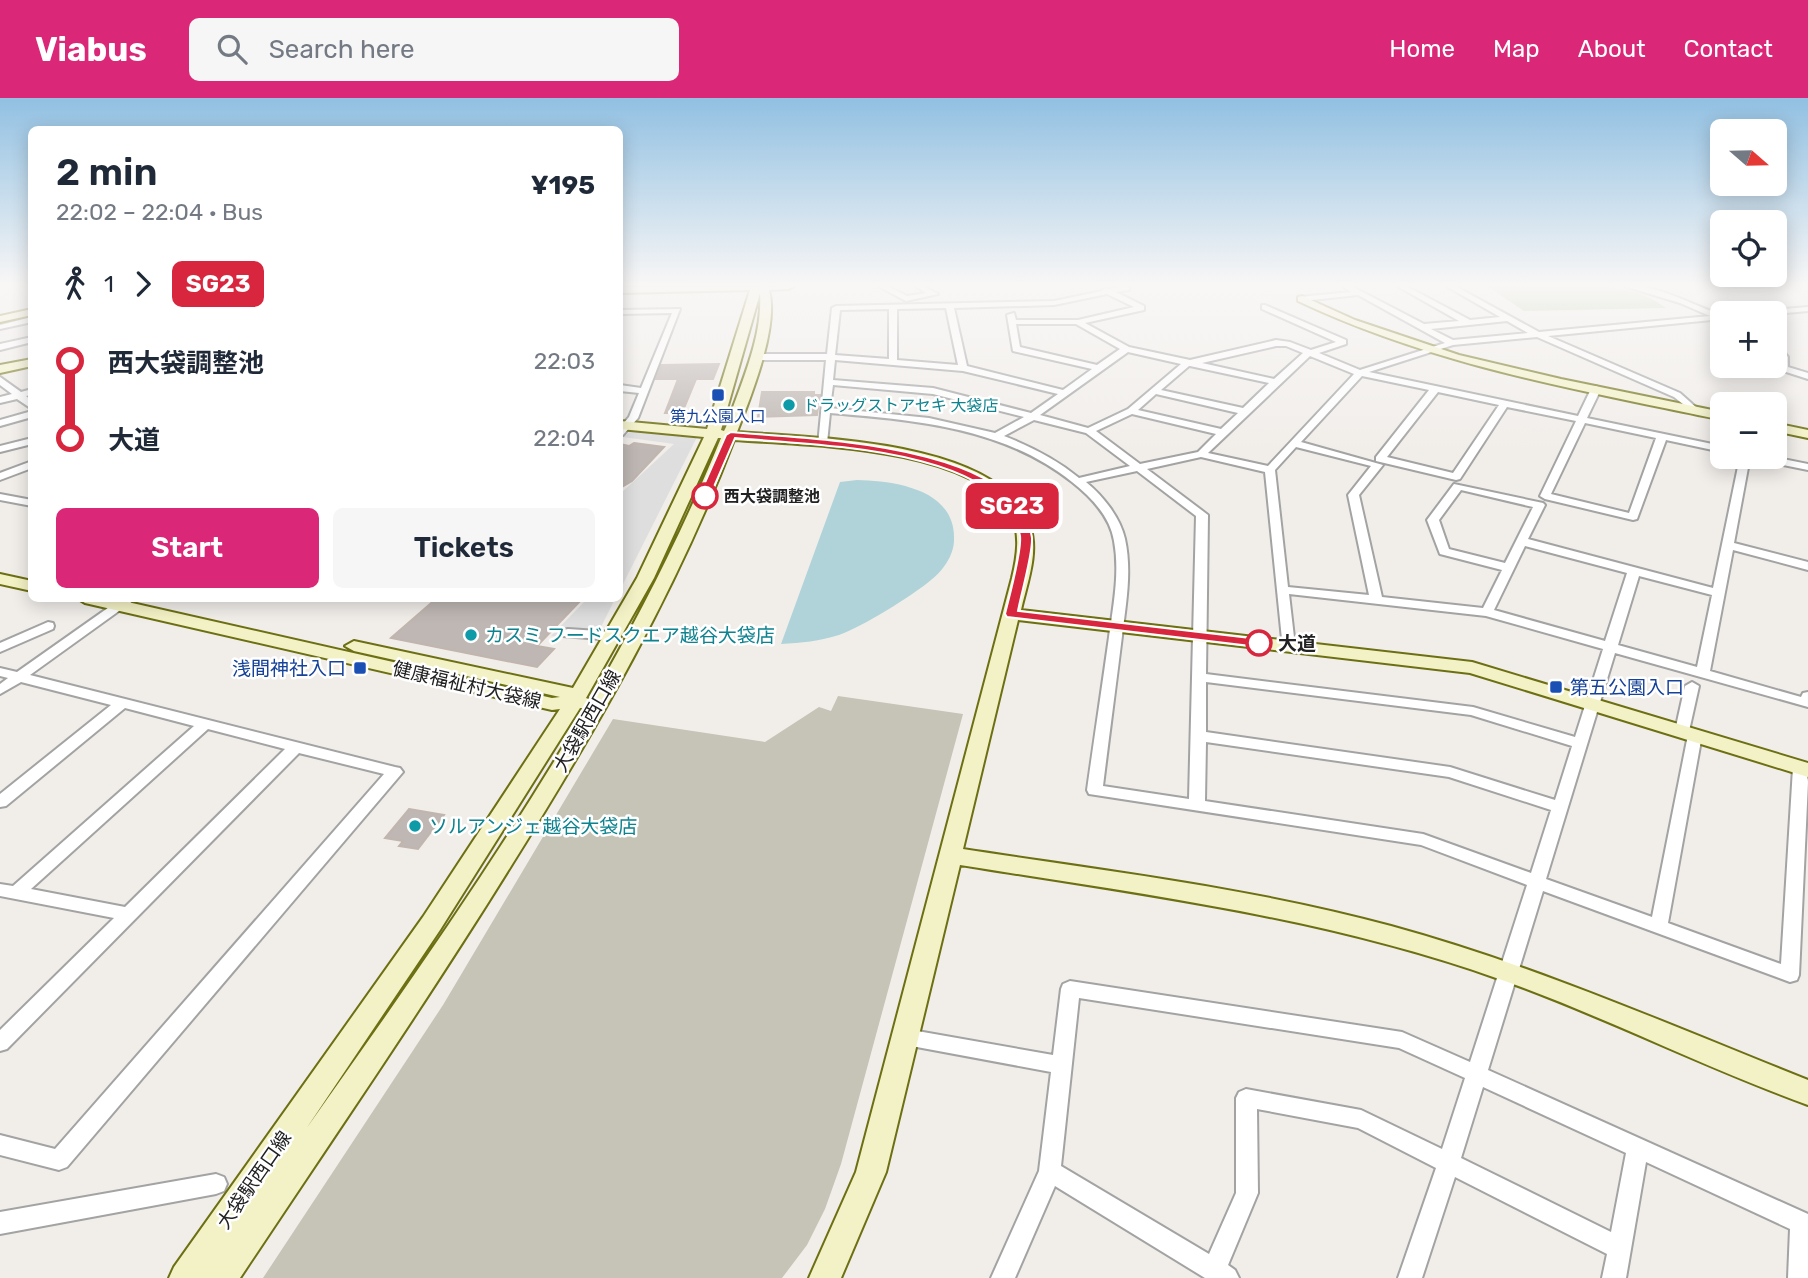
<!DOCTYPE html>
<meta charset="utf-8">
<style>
:root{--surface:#fff;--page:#f6f6f7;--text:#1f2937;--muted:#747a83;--accent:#db2777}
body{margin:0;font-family:Rubik,"Noto Sans JP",sans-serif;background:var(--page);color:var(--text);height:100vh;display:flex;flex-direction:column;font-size:26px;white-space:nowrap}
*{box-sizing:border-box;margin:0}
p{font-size:23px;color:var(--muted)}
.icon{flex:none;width:38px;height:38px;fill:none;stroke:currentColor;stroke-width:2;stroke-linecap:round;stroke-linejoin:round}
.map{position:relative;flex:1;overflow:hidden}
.side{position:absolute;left:28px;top:28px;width:595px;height:476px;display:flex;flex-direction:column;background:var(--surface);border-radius:10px;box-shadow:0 4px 18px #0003}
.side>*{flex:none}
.badge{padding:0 14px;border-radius:10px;font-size:24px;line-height:46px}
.needle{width:46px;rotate:110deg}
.tools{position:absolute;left:1710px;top:21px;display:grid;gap:14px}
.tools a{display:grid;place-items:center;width:77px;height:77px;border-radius:10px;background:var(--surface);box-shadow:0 4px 18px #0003;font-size:35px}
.map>.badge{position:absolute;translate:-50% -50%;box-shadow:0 0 0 4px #fff}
.legs{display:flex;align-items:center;gap:10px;height:77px;padding:0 28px;font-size:23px}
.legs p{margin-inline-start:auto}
.overview{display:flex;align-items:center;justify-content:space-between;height:119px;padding:0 28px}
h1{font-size:38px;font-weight:600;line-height:52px}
.cta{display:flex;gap:14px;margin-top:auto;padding:14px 28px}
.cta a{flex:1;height:80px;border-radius:10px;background:var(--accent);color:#fff;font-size:28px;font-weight:600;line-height:80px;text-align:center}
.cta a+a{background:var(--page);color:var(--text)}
ul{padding:0 28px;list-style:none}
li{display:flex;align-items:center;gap:24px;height:77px;font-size:26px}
li i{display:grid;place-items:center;width:10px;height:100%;margin:0 9px;background:currentColor}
li i::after{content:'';width:18px;height:18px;margin:-9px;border:5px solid;border-radius:50%;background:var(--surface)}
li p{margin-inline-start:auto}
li:first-child i{background:linear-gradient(#0000 50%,currentColor 0)}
li:last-child i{background:linear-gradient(currentColor 50%,#0000 0)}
header{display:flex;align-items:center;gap:42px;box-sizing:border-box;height:98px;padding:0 35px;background:var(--accent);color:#fff}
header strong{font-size:33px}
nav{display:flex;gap:38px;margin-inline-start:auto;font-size:24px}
.search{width:490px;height:63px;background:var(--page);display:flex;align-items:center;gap:18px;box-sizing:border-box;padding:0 24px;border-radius:10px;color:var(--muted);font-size:26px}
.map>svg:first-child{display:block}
.construction{fill:#c5c4b6}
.forest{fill:#b3cba4}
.parking{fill:#dedede}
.water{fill:#b0d3d9}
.building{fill:#beb7b3;stroke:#c1b5ae;stroke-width:2}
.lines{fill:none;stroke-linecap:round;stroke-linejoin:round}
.street-casing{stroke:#a3a3a3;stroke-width:4}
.secondary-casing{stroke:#6d6f13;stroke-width:4}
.street{fill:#fff;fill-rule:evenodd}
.secondary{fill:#f3f2c6;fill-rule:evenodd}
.line-1{fill:#d7263d;stroke:#fff;stroke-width:2}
.transit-dot{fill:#1a4fb4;stroke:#fff;stroke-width:2.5}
.culture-dot{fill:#0f9aa8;stroke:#fff;stroke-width:2.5}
.stop-1-dot{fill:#fff;stroke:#d7263d;stroke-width:3.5}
.labels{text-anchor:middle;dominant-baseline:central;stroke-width:5;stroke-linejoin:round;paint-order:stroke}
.far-culture-label{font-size:16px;fill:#0d838f;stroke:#fff;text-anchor:start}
.far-transit-label{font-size:16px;fill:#164399;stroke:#fff}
.far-stop-label{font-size:16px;font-weight:bold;fill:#222;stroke:#fff;text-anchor:start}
.culture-label{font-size:19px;fill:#0d838f;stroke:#fff;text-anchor:start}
.stop-label{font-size:19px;font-weight:bold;fill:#222;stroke:#fff;text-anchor:start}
.transit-label{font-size:19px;fill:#164399;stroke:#fff;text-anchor:end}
.street-label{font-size:19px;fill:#222;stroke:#fff}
</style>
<header>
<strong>Viabus</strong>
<div class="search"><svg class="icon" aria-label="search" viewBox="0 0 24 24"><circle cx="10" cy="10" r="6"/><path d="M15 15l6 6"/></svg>Search here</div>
<nav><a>Home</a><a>Map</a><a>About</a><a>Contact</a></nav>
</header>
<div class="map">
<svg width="1808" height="1180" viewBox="0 0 1808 1180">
<rect width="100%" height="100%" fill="#f1eeea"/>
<polygon class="construction" points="838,598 963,616 841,1066 825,1111 807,1147 782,1180 263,1180 443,907 613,621 765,644 819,609 831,613"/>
<path class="forest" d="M1487,188C1540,188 1623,176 1666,210L1524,213Z"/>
<g class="parking">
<polygon points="634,331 697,339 620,492 620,396 674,346 623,339"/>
<polygon points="587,501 615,501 595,541 551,538"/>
</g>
<path class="water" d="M857,382C895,383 956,391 954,442C954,457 943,473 931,482C912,498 862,529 839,537C820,543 801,545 781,546L840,384Z"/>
<g class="building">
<polygon points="719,266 713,281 696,281 682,315 665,315 678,281 656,281 661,267"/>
<polygon points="762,294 814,294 814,297 820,297 817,317 758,319"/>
<polygon points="634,345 664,349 632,383 620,390 620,346 629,348"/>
<polygon points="437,500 583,500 537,548 554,551 537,569 391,540"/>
<polygon points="409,711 444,717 418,751 399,748 403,743 385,740"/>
</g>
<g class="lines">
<defs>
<g id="street">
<polygon points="878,188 887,188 907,198 926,195 915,188 923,188 938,196 906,203"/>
<path d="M1126,188L1130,190L1129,192L1116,194L1144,208V212L1085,225L1129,249L1190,262L1276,242L1290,244L1311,252L1336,244L1262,211V207H1265L1346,242V246L1319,255L1360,272L1445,245L1358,197L1302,203L1298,201L1299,199L1351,194L1342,188H1351L1424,226L1459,223L1397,188H1406L1470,222L1500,219L1446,188H1455L1539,234L1710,218L1680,205L1624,188C1658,186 1691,207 1722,217V221L1548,238L1680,295L1698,311L1693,314L1674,299L1537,239L1453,247L1369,274L1578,318L1591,291L1596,288L1601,291L1587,320L1722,348V354L1666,342L1637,421L1633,422L1545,401L1540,398L1576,323L1507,309L1460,381L1456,382L1376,363V359L1429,292L1362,278L1301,344L1383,367L1359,397L1382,499L1483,510L1502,472L1440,456L1427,422L1454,386L1543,405L1545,407L1528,441L1713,490L1740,359H1750L1734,445L1808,464V472L1733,452L1710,573L1801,599L1803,595L1808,594V609L1615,555L1546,781L1652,819L1688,637L1690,634H1700L1702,637L1668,825L1781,866L1793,670L1801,665L1806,666L1808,684L1799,877L1797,882L1790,884L1543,793L1488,972L1808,1116V1180H1788L1790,1131L1646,1064L1626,1180H1602L1607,1156L1455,1079L1422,1180H1398L1436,1070L1358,1030L1257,1011L1258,1095L1228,1167L1235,1172L1239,1180H1205L1055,1088L1015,1180H991L1039,1073L1051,974L906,947L899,945L896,939L899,933L906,931L1053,957L1061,891L1063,886L1070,883L1402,934L1470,964L1527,787L1421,747L1089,696L1087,692C1094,641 1102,590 1109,539C1113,508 1120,475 1114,443C1110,418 1091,399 1072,384C1003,329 914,322 830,315L827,345L818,347L826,262H755L751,259L755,256H827L832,210L836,208L1054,203L1102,193L1105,190L1109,191ZM1107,196L1134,209L1078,222H1016L1014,215L1007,217L1013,253L1092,271L1063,292L967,268L954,210L1054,207ZM946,210L958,267L897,262V211ZM889,211V261L835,257L840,212ZM1507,223L1528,235L1453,242L1431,231ZM1016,226H1076L1120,251L1097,267L1020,249ZM1276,248H1286L1303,255L1274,281L1202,265ZM1128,254L1181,266L1128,311L1088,330L1040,317ZM1310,258L1354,276L1268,368L1208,355ZM835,262L963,273L1058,296L1031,315L933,290L833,282ZM1189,268H1190L1269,285L1243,310L1161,292ZM833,287L933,296L1024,319L995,335L929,320L830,310ZM1438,294L1499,307L1453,375L1387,359ZM1156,296L1238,315L1221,331L1138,312ZM1132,316L1216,336L1198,354L1140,366L1096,333ZM1034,322L1086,335L1130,368L1079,380C1056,361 1032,349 1004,338ZM1585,325L1656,340L1629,415L1551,396ZM1296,349L1371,368L1348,397L1369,497L1288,489L1275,372ZM1201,359L1265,374L1283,551H1293L1295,548L1289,496L1486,518L1603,551L1575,639L1473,609L1206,576L1208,417L1147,371ZM1137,373L1196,418L1189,701L1103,688C1109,638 1116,588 1122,538C1126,506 1132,473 1125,441C1120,419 1103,398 1086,384ZM1461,392L1533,409L1505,465L1449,451L1439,422ZM1525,448L1627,475L1605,543L1494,512ZM1639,478L1712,497L1697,569L1618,547ZM1206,584L1471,617L1572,648L1555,702L1450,669L1206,634ZM1206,644L1449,679L1551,712L1531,775L1423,736L1205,703ZM1079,900L1399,950L1465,980L1442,1051L1361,1012L1246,991L1239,994L1236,1000V1095L1209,1156L1061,1068ZM1483,989L1626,1055L1611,1134L1461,1060Z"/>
<polygon points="1808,209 1808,213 1774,216 1757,215 1761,213"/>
<polygon points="680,211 638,320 623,337 620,338 620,329 629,319 639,295 620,293 620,287 641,290 672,215 620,216 620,212"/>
<polygon points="32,219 32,224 0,231 0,227"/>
<polygon points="32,239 32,244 0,252 0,246"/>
<polygon points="1774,241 1788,259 1788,269 1808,275 1808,281 1780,272 1780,259 1774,251"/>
<polygon points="0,279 21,294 32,291 32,297 26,298 32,303 32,311 17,301 0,305 0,299 12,296 0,287"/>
<polygon points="32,313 32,319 0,328 0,322"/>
<polygon points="32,340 32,346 0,354 0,348"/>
<polygon points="1754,359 1773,359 1808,366 1808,372 1759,362"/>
<polygon points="32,363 32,370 0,382 0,375"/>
<polygon points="0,396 32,402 32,408 0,402"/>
<path d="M122,500H137L30,577L395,669L400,670L403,674L67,1069L59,1072L0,1057V1037L55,1051L384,676L299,655L7,951L0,953V932L114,820L0,798V786L13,788L194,628L125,610L6,708L0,709V696L111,607L21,584L0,596V586L8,580L0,578V570L17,574ZM208,631L285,651L125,809L31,791Z"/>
<polygon points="48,524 53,525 54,528 53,531 0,554 0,545"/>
<polygon points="568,531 613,534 620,538 613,542 563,538 561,535 563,532"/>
<polygon points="1692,584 1699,588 1689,633 1682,638 1675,633 1685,588"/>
<polygon points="216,1076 224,1079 227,1086 224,1093 216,1096 0,1136 0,1114"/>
</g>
<g id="secondary">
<path d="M794,188L789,191L769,192C779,229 751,298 737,334C811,340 1003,341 1030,428C1039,455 1027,485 1021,512L1472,564L1808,665V679L1470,575L1018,522L963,751C1106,773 1251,790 1391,828C1534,867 1670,927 1808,982V1007C1703,969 1604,918 1499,881C1325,819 1141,796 960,767L886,1074L841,1180H809L856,1074L1012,480C1017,459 1021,436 1011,417C974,348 803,347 734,342C677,492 596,632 511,768C424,908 331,1043 240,1180H169L174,1169L423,819L560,611L552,612L85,505L77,500H110L552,600L560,599L354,553L345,548L354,543L573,590L637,480L704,339L620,331V323L707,331L750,192L620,195V189ZM760,195C763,240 740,287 726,329L724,333L721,332ZM718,340H721C684,431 640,517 591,602L586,600L654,480ZM580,610H586C501,756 403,894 306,1031L440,832Z"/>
<path d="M1302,198L1355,222L1459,257L1561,281L1722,314V322C1575,291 1436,268 1298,203V199Z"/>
<polygon points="32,211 32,217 0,224 0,218"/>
<polygon points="32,261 32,268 0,275 0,267"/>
<polygon points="1774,325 1808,332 1808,340 1774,333"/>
<polygon points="0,476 32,483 32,493 0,486"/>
</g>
</defs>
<use href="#street" class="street-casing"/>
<use href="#secondary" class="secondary-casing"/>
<use href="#street" class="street"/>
<use href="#secondary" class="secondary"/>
</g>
<linearGradient id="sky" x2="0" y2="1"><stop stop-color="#91c0e2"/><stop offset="0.53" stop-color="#f9f7f6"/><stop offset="1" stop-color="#f9f7f6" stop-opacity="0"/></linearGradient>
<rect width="1808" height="353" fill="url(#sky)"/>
<path class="line-1" d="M731,334C803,341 1021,344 1032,440C1033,456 1021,496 1018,513L1259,541L1266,545L1259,549L1007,519L1005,516C1009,499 1022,453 1020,438C1005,348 805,347 735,340L710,398L701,400L699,398L726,337Z"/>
<g class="transit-dot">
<rect x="711" y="290" width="14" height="14" rx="3.5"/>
<rect x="353" y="563" width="14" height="14" rx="3.5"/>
<rect x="1549" y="582" width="14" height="14" rx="3.5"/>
</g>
<g class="culture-dot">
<circle cx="789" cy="307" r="7"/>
<circle cx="471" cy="537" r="7"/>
<circle cx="415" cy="728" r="7"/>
</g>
<g class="stop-1-dot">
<circle cx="705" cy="398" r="12"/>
<circle cx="1259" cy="545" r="12"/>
</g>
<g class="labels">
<g class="far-culture-label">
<text x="803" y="307">ドラッグストアセキ 大袋店</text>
</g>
<g class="far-transit-label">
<text x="718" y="318">第九公園入口</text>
</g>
<g class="far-stop-label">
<text x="724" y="398">西大袋調整池</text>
</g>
<g class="culture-label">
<text x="485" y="537">カスミ フードスクエア越谷大袋店</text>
<text x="429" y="728">ソルアンジェ越谷大袋店</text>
</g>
<g class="stop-label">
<text x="1278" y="545">大道</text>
</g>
<g class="transit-label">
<text x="346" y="570">浅間神社入口</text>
<text x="1570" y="589" text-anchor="start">第五公園入口</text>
</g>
<g class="street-label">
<text transform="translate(467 587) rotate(13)">健康福祉村大袋線</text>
<text transform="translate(587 623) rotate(-60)">大袋駅西口線</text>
<text transform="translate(254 1082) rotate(-55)">大袋駅西口線</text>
</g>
</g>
</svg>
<div class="tools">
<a><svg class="needle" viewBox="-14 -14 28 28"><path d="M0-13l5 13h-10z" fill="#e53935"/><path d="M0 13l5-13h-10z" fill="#747a83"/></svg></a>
<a><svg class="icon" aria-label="locate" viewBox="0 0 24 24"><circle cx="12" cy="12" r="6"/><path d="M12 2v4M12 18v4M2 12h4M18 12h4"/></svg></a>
<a>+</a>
<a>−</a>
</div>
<b class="badge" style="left:1012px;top:408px;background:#d7263d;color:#fff">SG23</b>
<section class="side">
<div class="overview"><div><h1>2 min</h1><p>22:02 – 22:04 · Bus</p></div><b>¥195</b></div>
<div class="legs"><svg class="icon" aria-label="walk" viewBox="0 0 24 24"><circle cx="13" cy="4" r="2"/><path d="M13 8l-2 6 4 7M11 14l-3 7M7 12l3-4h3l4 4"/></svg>1<svg class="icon" aria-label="forward" viewBox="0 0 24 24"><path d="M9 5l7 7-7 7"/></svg><b class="badge" style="background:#d7263d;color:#fff">SG23</b></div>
<ul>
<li><i style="color:#d7263d"></i><b>西大袋調整池</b><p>22:03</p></li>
<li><i style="color:#d7263d"></i><b>大道</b><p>22:04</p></li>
</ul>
<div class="cta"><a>Start</a><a>Tickets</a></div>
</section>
</div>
